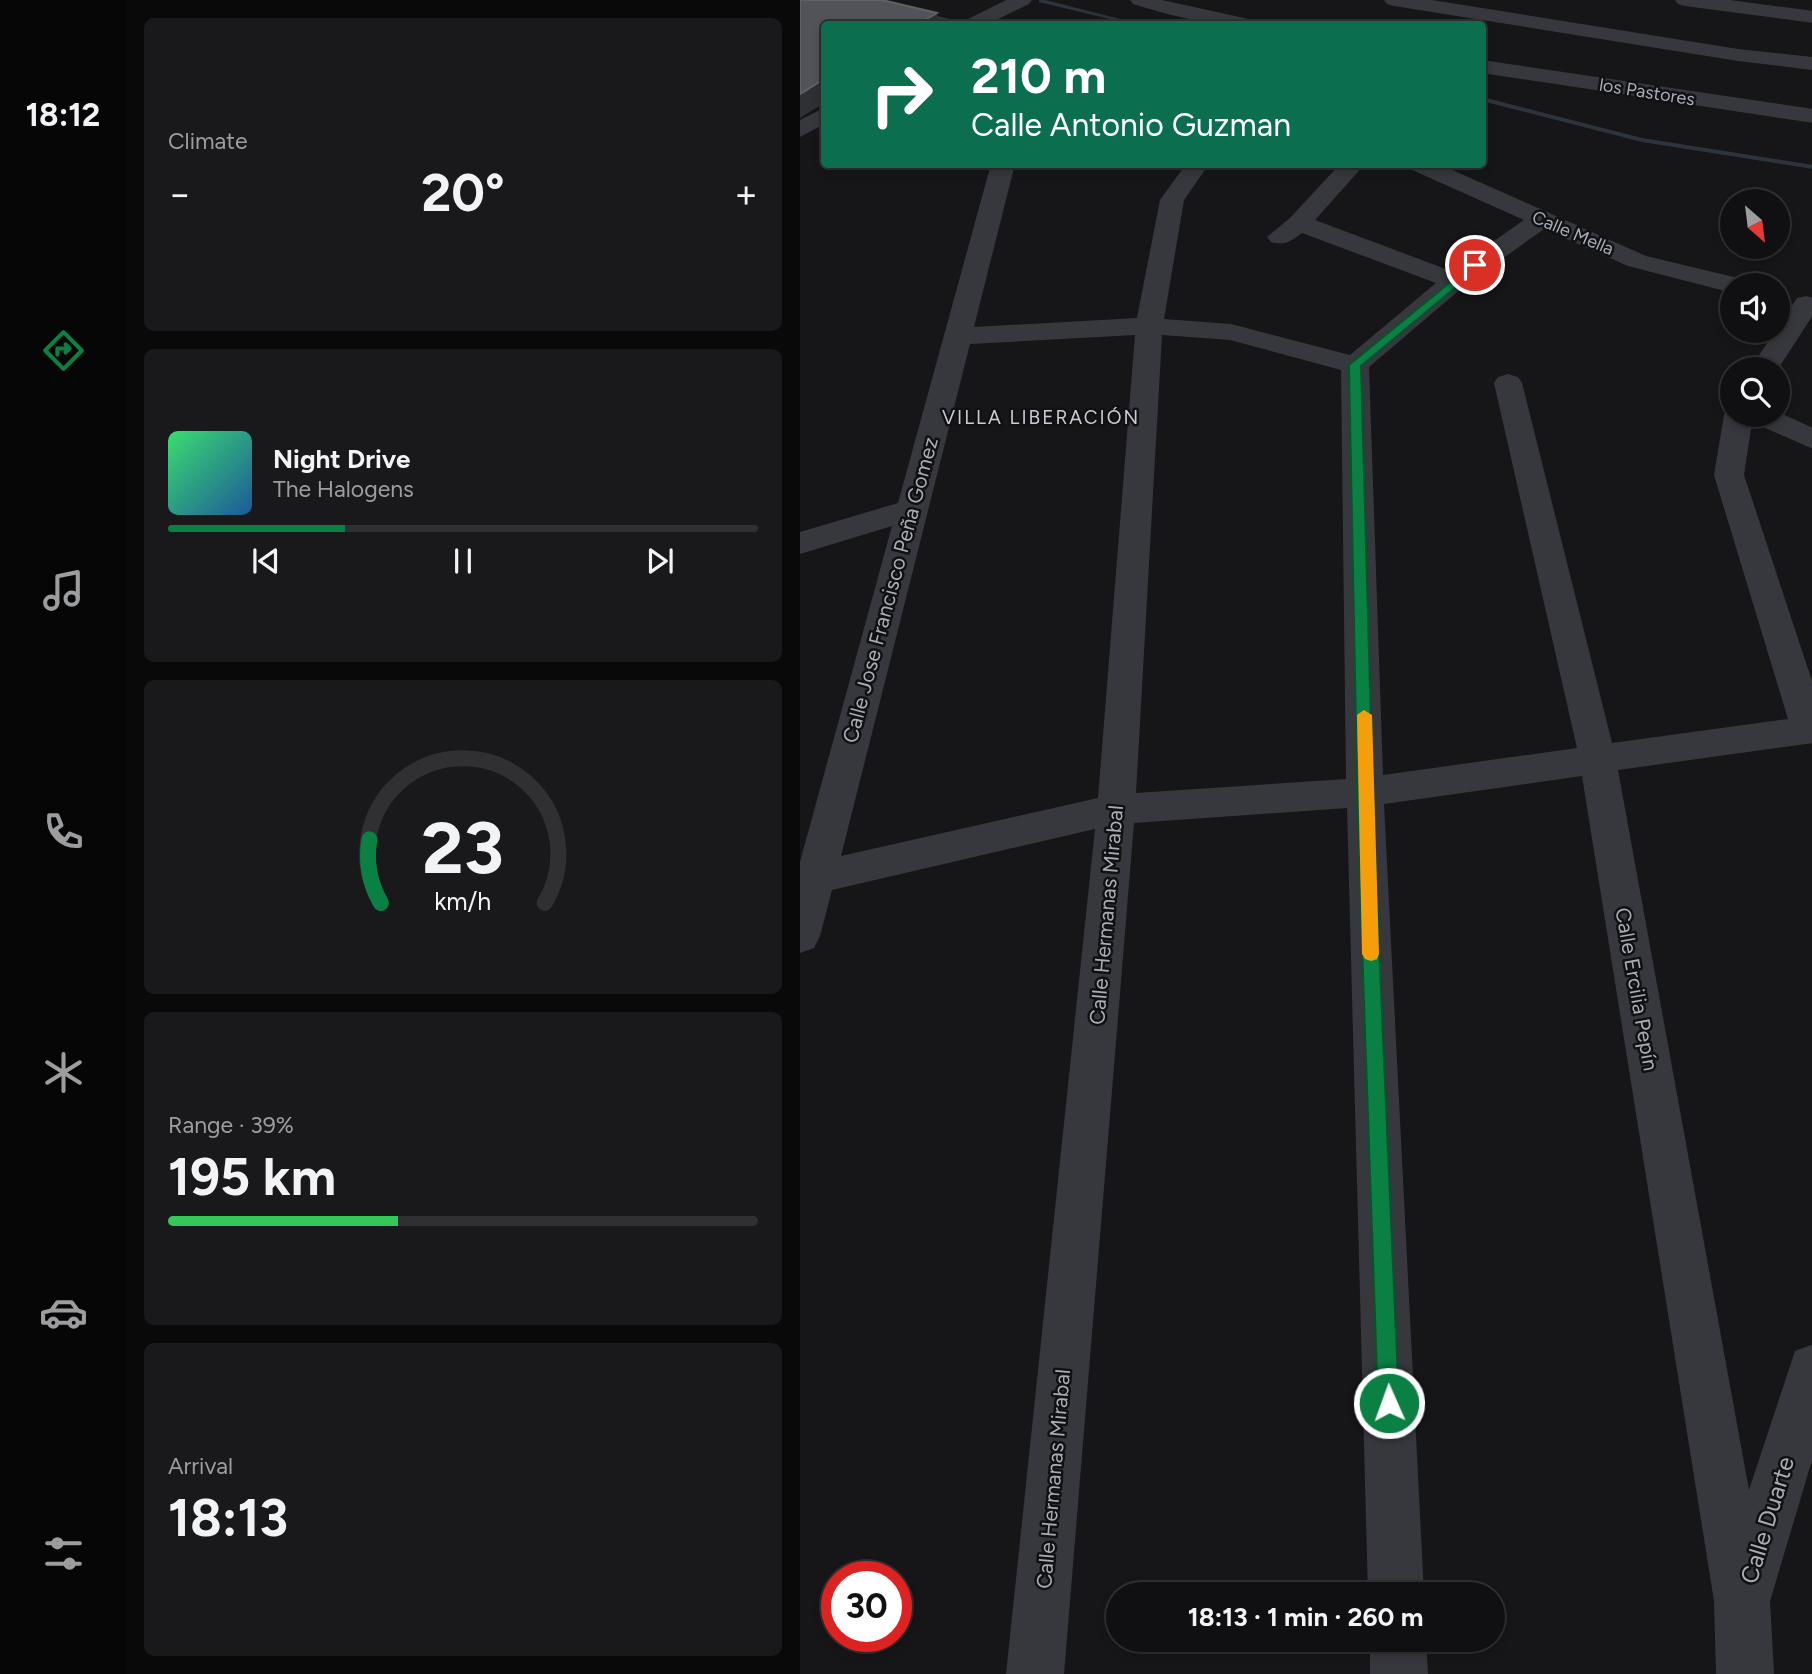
<!DOCTYPE html>
<html lang="en">
<head>
<meta charset="utf-8">
<style>
	:root { --surface:#101012; --page:#19191b; --text:#f1f3f6; --muted:#9c9d9f; --line:#303032; --accent:#0b8043 }
	body { margin:0; font-family:Figtree,sans-serif; background:var(--page); color:var(--text); height:100vh; display:flex; flex-direction:column; font-size:26px; white-space:nowrap }
	* { box-sizing:border-box; margin:0 }
	p { font-size:23px; color:var(--muted) }
	.icon { flex:none; width:38px; height:38px; fill:none; stroke:currentColor; stroke-width:2; stroke-linecap:round; stroke-linejoin:round }
	.map { position:relative; flex:1; overflow:hidden }
	.sheet { display:flex; flex-direction:column; gap:18px; padding:18px; background:#09090a; width:674px }
	.sheet>* { flex:none }
	.banner { position:absolute; left:21px; top:21px; width:665px; height:147px; border-radius:7px; box-shadow:0 4px 10px #0003,0 0 0 2px var(--line); background:#0b6e4f; color:#fff; overflow:hidden }
	.needle { width:46px; rotate:152deg }
	.controls { position:absolute; left:920px; top:189px; display:grid; gap:14px }
	.controls a { display:grid; place-items:center; width:70px; height:70px; border-radius:50%; background:var(--surface); box-shadow:0 4px 10px #0003,0 0 0 2px var(--line); font-size:35px }
	.speed { position:absolute; left:21px; top:1561px; display:flex; gap:14px; font-size:35px; font-weight:700; text-align:center }
	.speed>* { display:grid; place-content:center; width:91px; height:91px; border-radius:50%; background:var(--surface); box-shadow:0 4px 10px #0003,0 0 0 2px var(--line); line-height:1 }
	.speed .limit { border:10px solid #d22; background:#fff; color:#111 }
	.pin { position:absolute; display:grid; place-items:center; width:60px; height:60px; color:#fff; margin:-30px; border:4px solid #fff; border-radius:50%; box-shadow:0 2px 7px #0007 }
	.me { position:absolute; width:77px; margin:-38px; rotate:358deg; stroke-linejoin:round; filter:drop-shadow(0 0 5px #0008) }
	.turn { display:flex; align-items:center; gap:24px; height:147px; padding:0 35px; font-size:32px }
	.turn .icon { width:91px; height:91px; stroke-width:2.5 }
	.turn b { display:block; font-size:49px; line-height:60px }
	.big { font-size:52px; font-weight:700; line-height:1.1 }
	.sheet .widget { flex:1; display:flex; flex-direction:column; justify-content:center; gap:10px; min-width:0; padding:0 24px; border-radius:10px; background:var(--page) }
	.sheet .dial { align-items:center; gap:0 }
	.dial svg { height:182px; overflow:visible; fill:none; stroke:var(--line); stroke-width:7; stroke-linecap:round; text-anchor:middle }
	.dial text { fill:var(--text); stroke:none }
	.song { display:flex; align-items:center; gap:21px }
	.cover { width:84px; height:84px; border-radius:10px; background:linear-gradient(135deg,hsl(140 70% 55%),hsl(210 70% 35%)) }
	.played { height:7px; border-radius:4px; background:linear-gradient(90deg,var(--accent) 30%,var(--line) 30%) }
	.keys { display:flex; justify-content:space-around; direction:ltr }
	.heat { display:flex; justify-content:space-between; align-items:center; font-size:38px; direction:ltr }
	.charge { height:10px; border-radius:5px; background:linear-gradient(90deg,#34c759 39%,var(--line) 0) }
	.trip { position:absolute; left:306px; top:1582px; width:399px; height:70px; border-radius:35px; background:var(--surface); box-shadow:0 4px 10px #0003,0 0 0 2px var(--line); font-weight:700; line-height:70px; text-align:center }
	main { display:flex; flex:1; min-height:0 }
	.tabs { display:flex; flex-direction:column; width:126px; justify-content:space-around; align-items:center; background:#060607; color:var(--muted) }
	.tabs .icon { width:49px; height:49px }
	.tabs .selected { color:var(--accent) }
	.tabs b { font-size:32px; color:var(--text) }
	.map>svg:first-child { display:block }
</style>
</head>
<body>
<main>
<nav class="tabs">
<b>18:12</b>
<svg class="icon selected" aria-label="directions" viewBox="0 0 24 24"><path d="M12 3l9 9-9 9-9-9zM9 14v-3h6M13 9l2 2-2 2"/></svg>
<svg class="icon" aria-label="music" viewBox="0 0 24 24"><path d="M9 18V5l10-2v13"/><circle cx="6" cy="18" r="3"/><circle cx="16" cy="16" r="3"/></svg>
<svg class="icon" aria-label="phone" viewBox="0 0 24 24"><path d="M5 4h4l2 5-3 2q2 4 5 5l2-3 5 2v4C11 20 4 13 5 4z"/></svg>
<svg class="icon" aria-label="climate" viewBox="0 0 24 24"><path d="M12 3v18M4 7l16 10M4 17L20 7"/></svg>
<svg class="icon" aria-label="car" viewBox="0 0 24 24"><path d="M5 17H2v-5l4-1 3-4h7l3 4 3 1v5h-3M9 17h6M6 11h13"/><circle cx="7" cy="17" r="2"/><circle cx="17" cy="17" r="2"/></svg>
<svg class="icon" aria-label="filters" viewBox="0 0 24 24"><path d="M4 7h16M4 17h16"/><circle cx="9" cy="7" r="2"/><circle cx="15" cy="17" r="2"/></svg>
</nav>
<section class="sheet">
<div class="widget"><p>Climate</p>
<div class="heat"><a>−</a><b class="big">20°</b><a>+</a></div>
</div>
<div class="widget">
<div class="song"><i class="cover"></i><div><b>Night Drive</b><p>The Halogens</p></div></div>
<div class="played"></div>
<div class="keys"><svg class="icon" aria-label="previous" viewBox="0 0 24 24"><path d="M18 5L8 12l10 7zM5 5v14"/></svg><svg class="icon" aria-label="pause" viewBox="0 0 24 24"><path d="M8 5v14M16 5v14"/></svg><svg class="icon" aria-label="next" viewBox="0 0 24 24"><path d="M6 5l10 7-10 7zM19 5v14"/></svg></div>
</div>
<div class="widget dial"><svg viewBox="0 0 100 80">
<path d="M14 69A42 42 0 1 1 86 69"/>
<path d="M14 69A42 42 0 0 1 9 41" stroke="#0b8043"/>
<text x="50" y="56" font-size="32" font-weight="700">23</text>
<text x="50" y="72" font-size="11">km/h</text>
</svg></div>
<div class="widget"><p>Range · 39%</p><b class="big">195 km</b><div class="charge"></div></div>
<div class="widget"><p>Arrival</p><b class="big">18:13</b></div>
</section>
<div class="map">
<svg width="1013" height="1674" viewBox="0 0 1013 1674">
	<rect width="100%" height="100%" fill="#161618"/>
	<g fill="none" stroke-linecap="round" stroke-linejoin="round">
		<!-- stream -->
		<g fill="#2c353c" fill-rule="evenodd">
			<polygon points="239,0 245,0 340,24 331,24 239,2"/>
			<polygon points="682,97 842,138 1013,165 1013,169 842,142 682,101"/>
		</g>
		<!-- minor -->
		<g fill="#37383d" fill-rule="evenodd">
			<polygon points="40,0 74,0 153,20 156,24 123,24 43,4"/>
			<polygon points="206,0 232,0 229,4 188,24 163,24 166,20"/>
			<path d="M330,0H362L453,20L456,24C414,28 374,16 333,4Z"/>
			<polygon points="584,0 632,0 938,49 1013,57 1013,70 938,61 594,6 587,4"/>
			<polygon points="875,0 930,0 1013,11 1013,23 885,6 878,4"/>
			<polygon points="682,60 1013,109 1013,123 682,73"/>
			<polygon points="24,108 24,124 0,137 0,120"/>
			<path d="M191,164H215L174,327L337,318L360,200L386,164H409L384,200L364,319L431,324L550,355L636,283L502,233C491,241 485,246 471,242L467,237L490,218L540,164H565L515,220L651,271L724,220L610,169L607,164H639L846,256L942,279L946,285H933V293L828,266L744,229L663,287L569,367L583,775L777,748L694,383L698,377L708,374L718,377L722,383L812,743L988,719L914,475L924,415L929,409L933,408V415H978V412L1013,428V449L952,422L944,475L1013,684V743L818,770L949,1490L995,1351L1013,1344V1457L970,1601L974,1674H916L914,1601L782,776L584,804L624,1594H568L547,808L334,823L264,1674H206L295,829L32,890L20,936L14,948L0,953V862L92,526L0,554V532L98,503ZM335,335L298,798L41,856L170,344ZM362,335L430,340L541,370L546,779L336,793Z"/>
			<polygon points="1006,296 1013,298 1013,315 978,369 950,369 975,331 978,331 978,326 997,298"/>
			<polygon points="570,1640 626,1640 628,1674 570,1674"/>
		</g>
	</g>
	<!-- shaded-wall -->
	<g fill="#2f3033">
		<polygon points="137,13 139,24 118,24"/>
		<polygon points="24,79 24,103 0,118 0,94"/>
	</g>
	<!-- building -->
	<polygon fill="#525359" stroke="#5f6168" stroke-width="2" points="0,0 82,0 137,13 118,24 24,24 24,79 0,94"/>
	<!-- route -->
	<polygon fill="#0b8043" stroke="#07532c" stroke-width="2" points="675,262 681,265 679,268 561,366 574,830 599,1403 596,1411 589,1414 581,1411 578,1403 558,830 549,365"/>
	<!-- slow -->
	<polygon fill="#f59e0b" points="564,710 572,715 579,954 577,959 571,961 565,959 562,954 557,715"/>
	<g text-anchor="middle" dominant-baseline="central" stroke-width="5" stroke-linejoin="round" paint-order="stroke">
		<!-- far-street labels -->
		<g font-size="18" fill="#a8adb8" stroke="#111113">
			<text transform="translate(847 92) rotate(9)">los Pastores</text>
			<text transform="translate(773 233) rotate(23)">Calle Mella</text>
		</g>
		<!-- far-neighbourhood labels -->
		<g font-size="19" letter-spacing="2" fill="#c9ccd4" stroke="#111113">
			<text x="241" y="417">VILLA LIBERACIÓN</text>
		</g>
		<!-- street labels -->
		<g font-size="21" fill="#a8adb8" stroke="#111113">
			<text transform="translate(90 590) rotate(-75)">Calle Jose Francisco Peña Gomez</text>
			<text transform="translate(306 915) rotate(-85)">Calle Hermanas Mirabal</text>
			<text transform="translate(837 989) rotate(80)">Calle Ercilia Pepín</text>
			<text transform="translate(253 1479) rotate(-85)">Calle Hermanas Mirabal</text>
		</g>
		<!-- near-street labels -->
		<g font-size="24" fill="#a8adb8" stroke="#111113">
			<text transform="translate(967 1520) rotate(-73)">Calle Duarte</text>
		</g>
	</g>
</svg>
<div class="controls">
<a><svg class="needle" viewBox="-14 -14 28 28"><path d="M0-13l5 13h-10z" fill="#e53935"/><path d="M0 13l5-13h-10z" fill="#9c9d9f"/></svg></a>
<a><svg class="icon" aria-label="sound" viewBox="0 0 24 24"><path d="M4 9h4l5-4v14l-5-4H4zM17 9q2 3 0 6"/></svg></a>
<a><svg class="icon" aria-label="search" viewBox="0 0 24 24"><circle cx="10" cy="10" r="6"/><path d="M15 15l6 6"/></svg></a>
</div>
<div class="speed"><div class="limit">30</div></div>
<div class="pin" style="left:675px;top:265px;background:#d93025"><svg class="icon" aria-label="arrive" viewBox="0 0 24 24"><path d="M6 21V4h12l-3 4 3 4H6"/></svg></div>
<svg class="me" style="left:589px;top:1403px" viewBox="-20 -20 40 40"><circle r="17" fill="#0b8043" stroke="#fff" stroke-width="3"/><path d="M0-11L8 9 0 5-8 9z" fill="#fff"/></svg>
<div class="trip">18:13 · 1 min · 260 m</div>
<div class="banner">
<div class="turn"><svg class="icon" aria-label="right" viewBox="0 0 24 24"><path d="M7 20v-9h11M14 6l5 5-5 5"/></svg><div><b>210 m</b>Calle Antonio Guzman</div></div>
</div>
</div>
</main>
</body>
</html>
